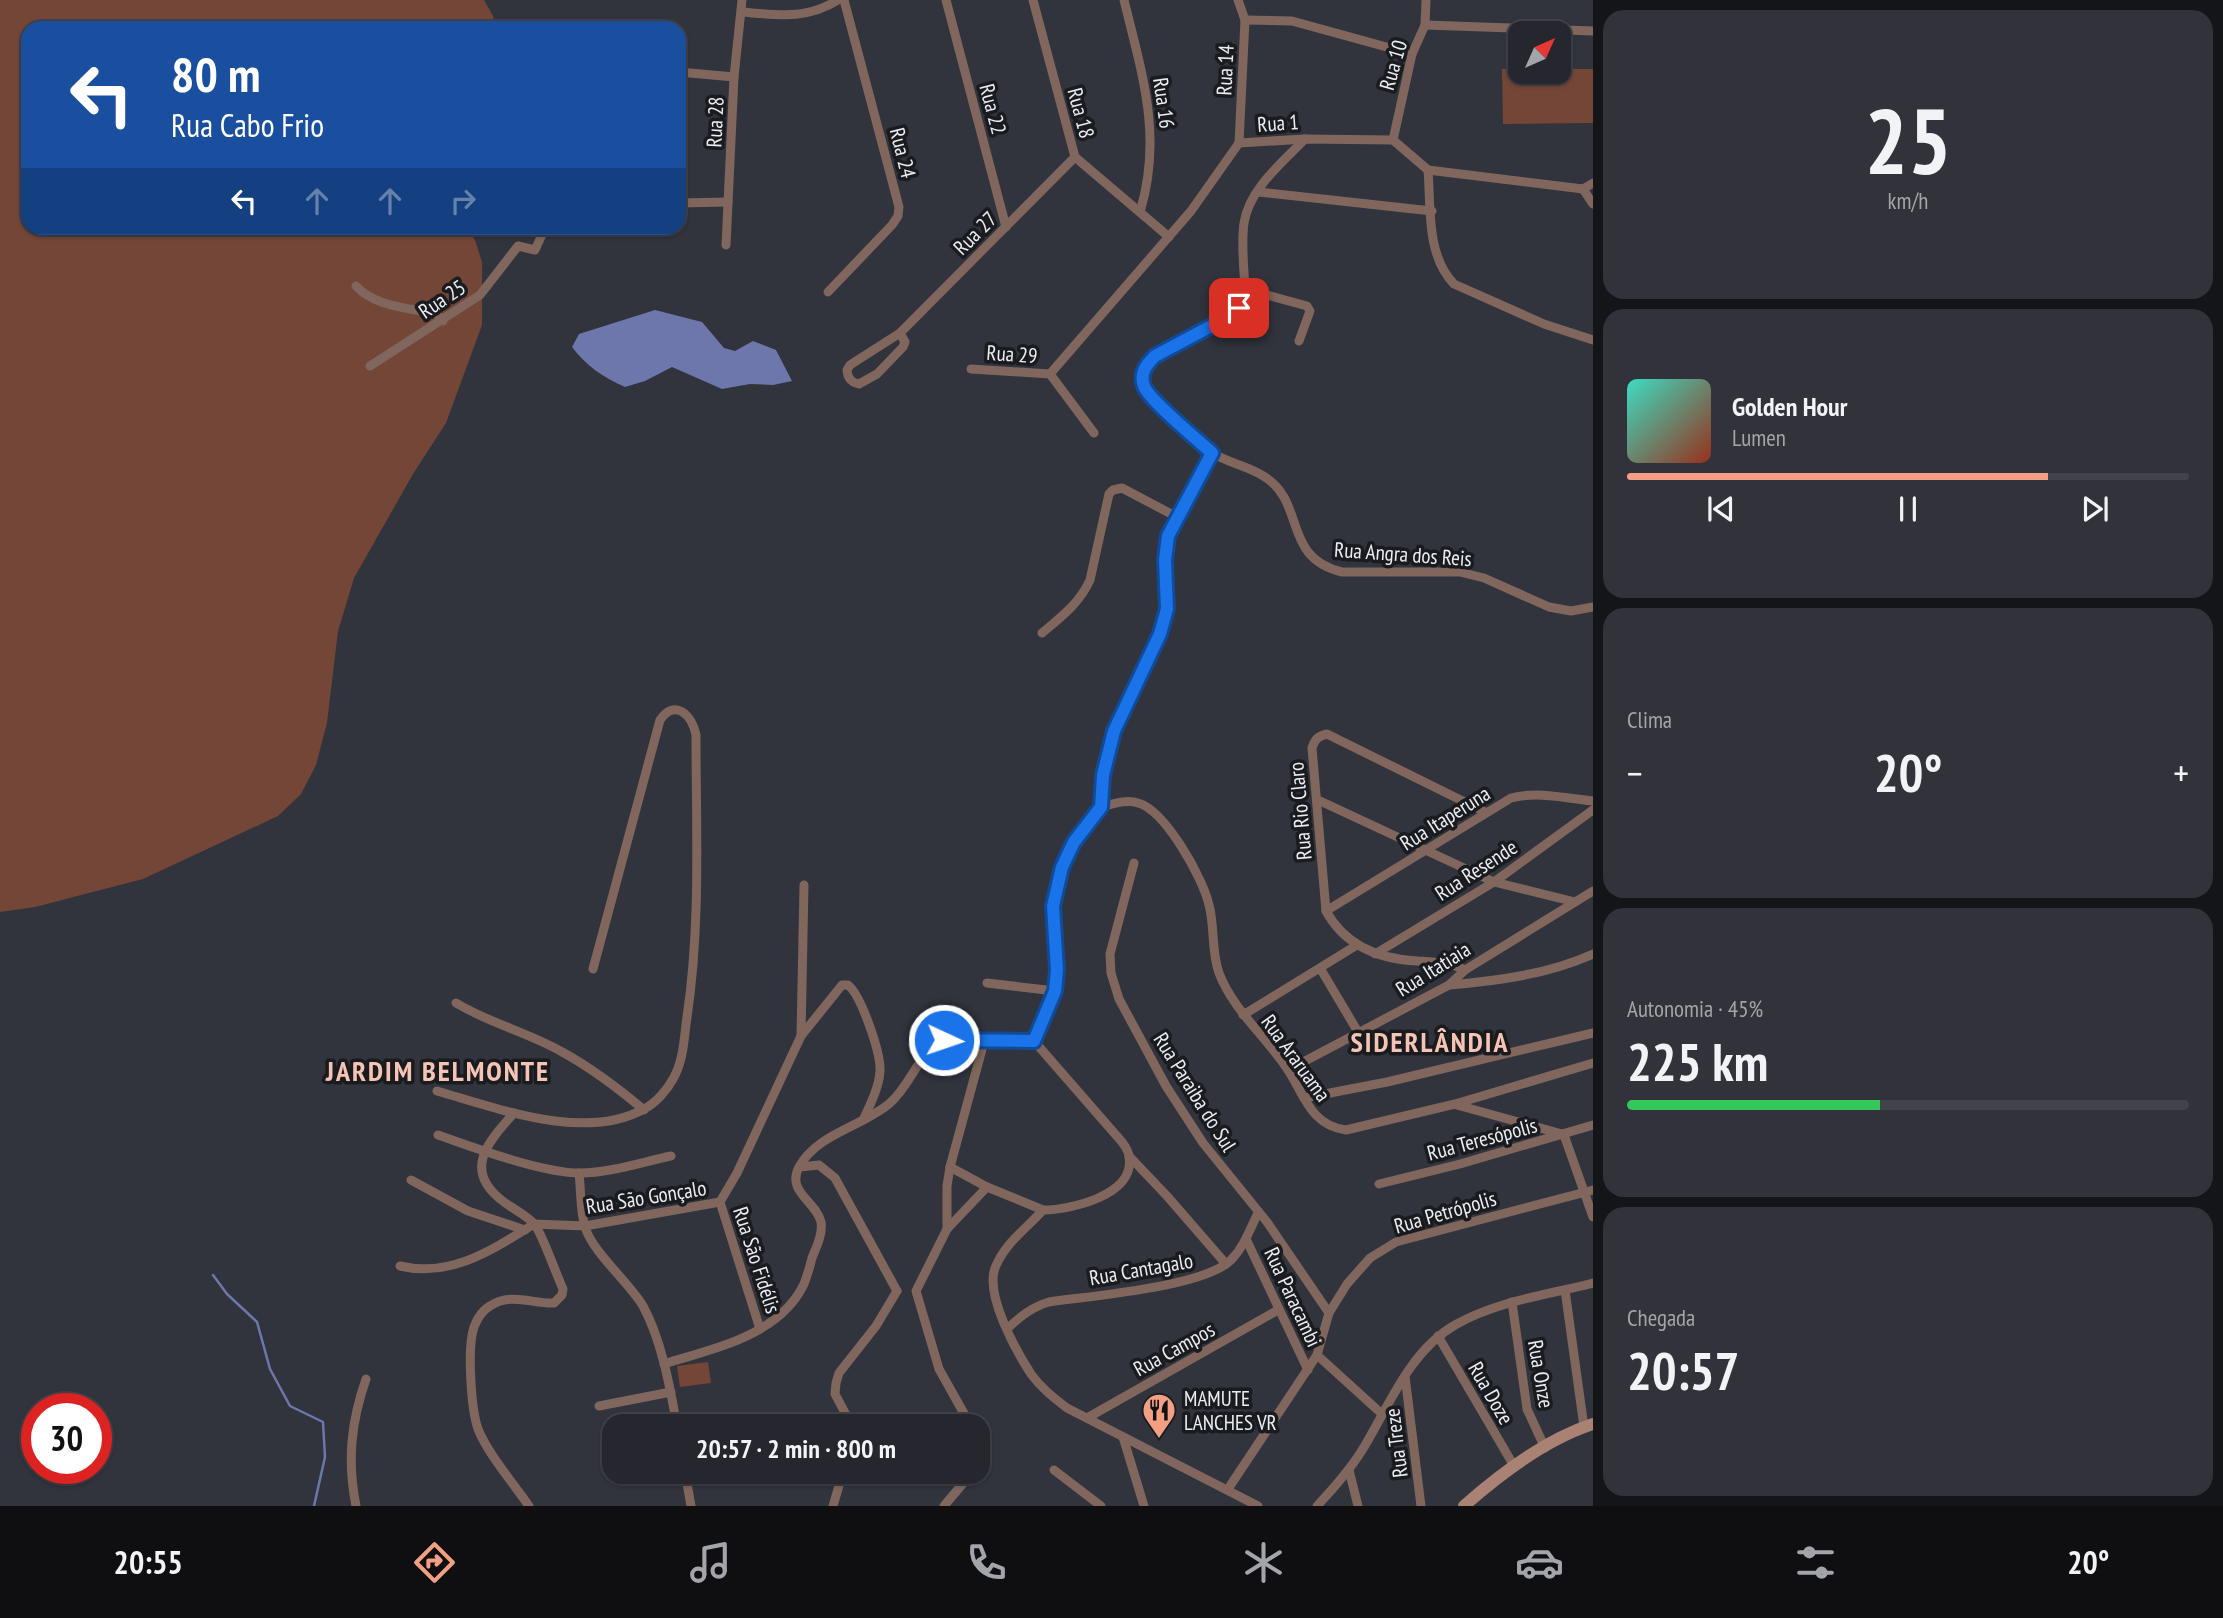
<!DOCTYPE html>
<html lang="pt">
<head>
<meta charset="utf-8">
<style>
	:root { --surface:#25262e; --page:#31323a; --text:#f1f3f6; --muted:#a3a5aa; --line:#42434a; --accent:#f39f84 }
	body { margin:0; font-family:"PT Sans Narrow",sans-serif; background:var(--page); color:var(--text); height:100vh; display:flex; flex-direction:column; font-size:26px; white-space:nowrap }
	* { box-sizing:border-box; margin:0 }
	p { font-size:23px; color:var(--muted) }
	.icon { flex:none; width:38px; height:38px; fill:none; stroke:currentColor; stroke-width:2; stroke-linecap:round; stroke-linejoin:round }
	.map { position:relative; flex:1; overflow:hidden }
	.details { display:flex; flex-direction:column; gap:10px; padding:10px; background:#141519; width:630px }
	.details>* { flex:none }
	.guide { position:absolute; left:21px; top:21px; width:665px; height:214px; border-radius:21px; box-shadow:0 2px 5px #0004,0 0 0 2px var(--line); background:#1a4fa0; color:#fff; overflow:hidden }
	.needle { width:46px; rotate:45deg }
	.controls { position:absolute; left:1508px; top:21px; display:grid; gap:14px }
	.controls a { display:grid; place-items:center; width:63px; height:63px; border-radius:14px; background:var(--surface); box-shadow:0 2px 5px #0004,0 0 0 2px var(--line); font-size:35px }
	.speed { position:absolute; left:21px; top:1393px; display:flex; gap:14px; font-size:35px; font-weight:700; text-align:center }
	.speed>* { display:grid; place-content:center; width:91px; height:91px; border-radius:50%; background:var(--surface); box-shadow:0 2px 5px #0004,0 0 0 2px var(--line); line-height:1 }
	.speed .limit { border:10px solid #d22; background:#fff; color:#111 }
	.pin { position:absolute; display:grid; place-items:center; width:60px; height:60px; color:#fff; margin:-30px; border-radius:14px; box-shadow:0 4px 10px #0006 }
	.me { position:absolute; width:77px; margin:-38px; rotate:93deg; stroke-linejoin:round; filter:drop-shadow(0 0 5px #0008) }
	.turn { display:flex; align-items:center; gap:24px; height:147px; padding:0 35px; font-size:32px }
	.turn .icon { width:91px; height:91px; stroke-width:2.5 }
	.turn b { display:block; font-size:49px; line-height:60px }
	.lanes { display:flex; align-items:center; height:66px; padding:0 35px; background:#0003; justify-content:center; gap:35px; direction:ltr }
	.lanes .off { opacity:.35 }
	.big { font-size:52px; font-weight:700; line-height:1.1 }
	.details .tile { flex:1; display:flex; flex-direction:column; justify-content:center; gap:10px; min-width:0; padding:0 24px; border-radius:21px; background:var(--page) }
	.details .dial { align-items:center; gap:0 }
	.dial b { font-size:91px; line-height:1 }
	.song { display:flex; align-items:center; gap:21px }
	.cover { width:84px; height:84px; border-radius:10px; background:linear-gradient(135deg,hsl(170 70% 55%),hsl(10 70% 35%)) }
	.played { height:7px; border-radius:4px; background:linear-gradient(90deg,var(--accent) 75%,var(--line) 75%) }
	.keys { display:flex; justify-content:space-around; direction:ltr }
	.heat { display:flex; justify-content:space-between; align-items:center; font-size:38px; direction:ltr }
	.charge { height:10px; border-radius:5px; background:linear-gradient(90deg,#34c759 45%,var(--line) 0) }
	.trip { position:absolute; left:602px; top:1414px; width:388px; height:70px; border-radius:21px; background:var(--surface); box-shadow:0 2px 5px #0004,0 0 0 2px var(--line); font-weight:700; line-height:70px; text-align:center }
	.menu { display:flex; height:112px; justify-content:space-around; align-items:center; background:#0f0f12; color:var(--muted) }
	.menu .icon { width:49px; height:49px }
	.menu .on { color:var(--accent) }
	.menu b { font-size:32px; color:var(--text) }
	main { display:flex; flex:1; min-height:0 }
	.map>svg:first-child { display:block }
</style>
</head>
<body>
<main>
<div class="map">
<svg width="1593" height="1506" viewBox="0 0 1593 1506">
	<rect width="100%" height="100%" fill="#31333d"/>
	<!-- green -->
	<g fill="#744637">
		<polygon points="0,0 484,0 493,16 496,28 28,28 28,228 466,228 475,240 482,262 482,325 446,423 413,474 354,578 338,631 327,723 316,765 301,794 278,816 143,879 35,907 0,912"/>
		<polygon points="1502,69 1521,69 1521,72 1559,72 1559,69 1593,69 1593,123 1503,124"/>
		<polygon points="708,1362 711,1383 680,1387 677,1366"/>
	</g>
	<!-- water -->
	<path fill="#6d77ab" d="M655,310L702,322L724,348L735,351L753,341L776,350L792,381L773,385L750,384L722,389L672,367L645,381L625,387C603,377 586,366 572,347L579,334Z"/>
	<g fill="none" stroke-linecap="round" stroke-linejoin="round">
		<!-- stream -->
		<polyline stroke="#6d77ab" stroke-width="2.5" points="213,1275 227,1294 257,1322 270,1369 290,1406 323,1422 325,1457 314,1506"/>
		<!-- minor -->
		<g stroke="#80665d" stroke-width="9">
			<polyline points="946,0 1006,227"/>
			<polyline points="1033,0 1075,157 1169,237"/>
			<path d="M1124,0C1142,74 1163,136 1140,212"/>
			<polyline points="1238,0 1245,20 1239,143"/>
			<path d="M742,12C778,15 806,20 838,0"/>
			<polyline points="1245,20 1292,21 1412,54"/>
			<polyline points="1425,25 1593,31"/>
			<polyline points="679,72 734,77"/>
			<path d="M1305,139C1283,162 1249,189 1244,223C1241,244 1244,268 1245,289C1244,302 1240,308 1230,316L1155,356C1147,364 1140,372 1143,384C1146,395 1199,444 1211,452C1227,463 1249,466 1265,477C1306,503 1282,558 1342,572H1460L1484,578L1549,607L1571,611L1593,607"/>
			<polyline points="1393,140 1412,54 1425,25 1426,0"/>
			<path d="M1428,170C1431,208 1426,255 1454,284L1544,324L1593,340"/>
			<polyline points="1583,189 1593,204"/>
			<polyline points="1258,192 1432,211"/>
			<polyline points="679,203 728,202"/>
			<polyline points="726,245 734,77 742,0"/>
			<path d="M356,286C375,307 410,308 437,314L443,321"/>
			<polyline points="1245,289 1307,306 1310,311 1299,341"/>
			<polyline points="828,292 892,225 898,216 899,207 844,0"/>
			<path d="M900,333L905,342L903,347L877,374L859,384C851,382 848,379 847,370L850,365L900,333L1075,157"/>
			<polyline points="370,366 480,295 518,246 535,250 545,228"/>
			<polyline points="971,369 1050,374"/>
			<polyline points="1050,374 1191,211 1239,143 1305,139 1393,140 1428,170 1583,189 1593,183"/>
			<polyline points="1050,374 1094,433"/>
			<path d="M1042,633C1061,617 1079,604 1090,580L1109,494L1113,490L1122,488L1177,517"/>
			<polyline points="1318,800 1494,882 1575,902"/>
			<path d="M1101,807C1113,804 1126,799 1138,803C1165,810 1203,878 1209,905C1215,927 1211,951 1219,973C1234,1012 1268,1038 1290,1073C1305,1098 1313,1126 1346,1130L1455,1104L1593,1063"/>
			<polyline points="1134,863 1110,954 1111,973 1119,999 1166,1086 1203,1143 1267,1222 1329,1313"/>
			<path d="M1326,911L1511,798C1537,791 1566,798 1593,801"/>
			<polyline points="1375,954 1494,882 1593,810"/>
			<polyline points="1320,968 1358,1032"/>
			<path d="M1465,970C1450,962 1434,962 1417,961C1379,959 1345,946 1326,911L1312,748C1315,739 1318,736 1327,734L1485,812"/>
			<polyline points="987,983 1055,991"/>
			<path d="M1449,985C1497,981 1549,974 1593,954"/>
			<path d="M456,1003C491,1024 530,1033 564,1053C593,1069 619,1089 644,1110"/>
			<polyline points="1243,1015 1357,945"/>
			<polyline points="801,1036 804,885"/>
			<polyline points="1034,1041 1055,991 1057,970 1053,906 1062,867 1074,842 1101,807 1103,775 1114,731 1160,634 1167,609 1165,560 1168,536 1212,453"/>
			<polyline points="1288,1070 1449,985 1465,970 1593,891"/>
			<path d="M437,1091C497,1108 585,1142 644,1109C656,1103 667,1090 673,1079C684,1060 684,1037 687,1017C701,923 696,829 696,735C692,715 675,698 660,720L593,969"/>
			<polyline points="1304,1098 1387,1082 1593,1033"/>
			<polyline points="1457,1105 1562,1134"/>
			<path d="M514,1113C487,1143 462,1171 504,1202C513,1209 528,1216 535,1225C543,1236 556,1274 563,1289L562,1295L554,1303C532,1304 511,1292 490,1306C483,1310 477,1319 474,1327C467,1347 471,1409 478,1429C488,1454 513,1483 529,1506"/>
			<path d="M438,1135C476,1148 541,1173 580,1173C610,1173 642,1162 671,1156"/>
			<polyline points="1564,1135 1593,1217"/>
			<polyline points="1129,1156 1167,1196 1226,1264"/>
			<polyline points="800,1167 819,1165 835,1178 897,1291"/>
			<polyline points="950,1167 987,1187 1043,1210"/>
			<path d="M579,1173C581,1190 580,1211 585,1227C593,1253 628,1281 643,1306C662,1341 670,1388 677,1426"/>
			<polyline points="411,1180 468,1211 525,1230"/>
			<polyline points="1379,1184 1460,1164 1593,1125"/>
			<path d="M720,1202L737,1173L801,1036L842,985H848C861,995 881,1053 880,1071C879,1087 871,1103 864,1118"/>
			<polyline points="720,1202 760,1329"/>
			<polyline points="534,1224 585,1226 720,1202"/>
			<polyline points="947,1229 947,1186 950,1167 984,1042"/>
			<polyline points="1246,1239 1308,1370"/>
			<path d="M400,1266C451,1278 492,1250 534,1224"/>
			<polyline points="1565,1290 1584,1427"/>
			<polyline points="1512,1302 1527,1409 1545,1448"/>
			<path d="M1008,1328C1021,1316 1032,1307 1049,1302C1090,1296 1204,1287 1231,1260C1244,1247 1250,1229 1258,1213"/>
			<polyline points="1438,1336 1514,1466"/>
			<polyline points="1317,1355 1382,1414"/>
			<path d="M664,1364C714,1348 779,1336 804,1284C807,1276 810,1266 812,1258C816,1248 823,1234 821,1222C816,1201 786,1192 799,1167C818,1133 862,1127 890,1103C912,1084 920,1049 944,1040L1034,1041L1122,1142C1125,1146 1129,1152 1129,1157C1136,1195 1070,1210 1043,1210C1026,1229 1004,1244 995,1268C985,1295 1016,1351 1031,1374C1041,1388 1054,1398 1067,1408L1258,1506"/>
			<polyline points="1405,1376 1421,1506"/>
			<polyline points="599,1406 671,1392"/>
			<polyline points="1087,1418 1278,1310"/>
			<polyline points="852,1426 835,1394 836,1383 839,1373 876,1326 897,1291"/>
			<polyline points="971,1426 939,1369 916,1291 947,1229 987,1187"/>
			<polyline points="1123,1437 1144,1506"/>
			<polyline points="1054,1470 1101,1506"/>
			<polyline points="1349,1470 1358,1506"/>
			<polyline points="685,1472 691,1506"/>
			<polyline points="1228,1489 1317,1355 1329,1313 1347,1284 1370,1258 1396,1242 1593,1190"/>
			<path d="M356,1506C347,1461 351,1422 366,1379"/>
			<polyline points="833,1506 843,1472"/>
			<polyline points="944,1506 965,1481 969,1472"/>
			<path d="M1317,1506C1333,1489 1348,1472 1361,1452C1388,1409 1408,1352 1455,1325C1497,1301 1547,1295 1593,1283"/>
		</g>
		<!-- secondary -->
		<path stroke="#aa8274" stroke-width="12" d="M1464,1506C1500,1474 1547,1439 1593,1424"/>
	</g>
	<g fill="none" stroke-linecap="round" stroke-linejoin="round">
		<defs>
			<path id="route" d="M944,1040L1034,1041L1055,991L1057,970L1053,906L1062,867L1074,842L1101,807L1103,775L1114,731L1160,634L1167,609L1165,560L1168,536L1212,453C1199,441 1148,399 1144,386C1139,373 1147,364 1155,356L1230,316L1239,308"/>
		</defs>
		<!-- route casing -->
		<use href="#route" stroke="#114b97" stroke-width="18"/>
		<!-- route -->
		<use href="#route" stroke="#1a73e8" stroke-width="12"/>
	</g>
	<!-- icons -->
	<defs>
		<symbol id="restaurant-pin" viewBox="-11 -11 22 30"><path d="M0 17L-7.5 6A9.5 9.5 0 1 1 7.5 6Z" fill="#f39f84" stroke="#1a1b1f"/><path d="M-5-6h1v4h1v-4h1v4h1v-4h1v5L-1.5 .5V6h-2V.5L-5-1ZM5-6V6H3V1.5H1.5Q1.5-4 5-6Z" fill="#111"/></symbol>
	</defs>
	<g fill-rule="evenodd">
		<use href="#restaurant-pin" x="1140" y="1391" width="38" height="52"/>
	</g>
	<g text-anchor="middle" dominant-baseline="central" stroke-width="7" stroke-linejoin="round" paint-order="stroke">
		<!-- street labels -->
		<g font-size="21" fill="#ecedf4" stroke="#1a1b1f">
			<text transform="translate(1393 65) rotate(-74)">Rua 10</text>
			<text transform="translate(1225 70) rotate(-87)">Rua 14</text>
			<text transform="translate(1164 103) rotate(82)">Rua 16</text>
			<text transform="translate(993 109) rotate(75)">Rua 22</text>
			<text transform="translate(1081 113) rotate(75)">Rua 18</text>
			<text transform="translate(715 122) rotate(-87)">Rua 28</text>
			<text transform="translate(1278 123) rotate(-4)">Rua 1</text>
			<text transform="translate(903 153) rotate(76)">Rua 24</text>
			<text transform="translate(975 233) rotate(-45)">Rua 27</text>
			<text transform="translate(442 299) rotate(-34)">Rua 25</text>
			<text transform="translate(1012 354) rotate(4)">Rua 29</text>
			<text transform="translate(1403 554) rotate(4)">Rua Angra dos Reis</text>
			<text transform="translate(1300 811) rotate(-95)">Rua Rio Claro</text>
			<text transform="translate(1445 818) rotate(-32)">Rua Itaperuna</text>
			<text transform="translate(1476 870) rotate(-33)">Rua Resende</text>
			<text transform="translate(1433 969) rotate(-32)">Rua Itatiaia</text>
			<text transform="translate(1296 1058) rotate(54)">Rua Araruama</text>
			<text transform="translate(1195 1092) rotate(58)">Rua Paraiba do Sul</text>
			<text transform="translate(1482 1139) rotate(-15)">Rua Teresópolis</text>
			<text transform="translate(646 1197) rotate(-9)">Rua São Gonçalo</text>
			<text transform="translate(1445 1212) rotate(-16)">Rua Petrópolis</text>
			<text transform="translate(757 1260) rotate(72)">Rua São Fidélis</text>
			<text transform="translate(1141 1269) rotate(-10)">Rua Cantagalo</text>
			<text transform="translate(1293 1297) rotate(65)">Rua Paracambi</text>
			<text transform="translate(1174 1349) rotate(-29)">Rua Campos</text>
			<text transform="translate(1541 1374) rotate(80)">Rua Onze</text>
			<text transform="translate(1491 1393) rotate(60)">Rua Doze</text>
			<text transform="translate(1396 1443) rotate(-97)">Rua Treze</text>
		</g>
		<!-- poi labels -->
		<g font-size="21" fill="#ecedf4" stroke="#1a1b1f" text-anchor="start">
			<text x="1184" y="1398">MAMUTE<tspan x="1184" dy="24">LANCHES VR</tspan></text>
		</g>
		<!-- district labels -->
		<g font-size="28" font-weight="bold" letter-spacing="2" fill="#f5c4b4" stroke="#1a1b1f">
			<text x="1430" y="1041">SIDERLÂNDIA</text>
			<text x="438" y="1070">JARDIM BELMONTE</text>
		</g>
	</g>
</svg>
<div class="controls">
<a><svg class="needle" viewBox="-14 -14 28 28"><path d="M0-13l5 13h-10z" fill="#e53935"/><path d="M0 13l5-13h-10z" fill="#a3a5aa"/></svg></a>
</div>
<div class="speed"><div class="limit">30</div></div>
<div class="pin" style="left:1239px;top:308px;background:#d93025"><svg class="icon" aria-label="arrive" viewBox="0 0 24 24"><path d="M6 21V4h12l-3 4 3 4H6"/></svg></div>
<svg class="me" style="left:944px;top:1040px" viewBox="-20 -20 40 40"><circle r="17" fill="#1a73e8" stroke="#fff" stroke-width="3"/><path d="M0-11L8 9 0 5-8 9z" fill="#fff"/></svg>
<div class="trip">20:57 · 2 min · 800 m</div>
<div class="guide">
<div class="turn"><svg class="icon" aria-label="left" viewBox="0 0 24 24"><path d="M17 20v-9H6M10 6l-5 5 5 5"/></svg><div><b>80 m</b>Rua Cabo Frio</div></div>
<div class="lanes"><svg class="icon" aria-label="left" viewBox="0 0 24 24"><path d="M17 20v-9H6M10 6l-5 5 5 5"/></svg><svg class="icon off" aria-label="ahead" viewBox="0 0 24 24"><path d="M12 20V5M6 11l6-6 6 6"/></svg><svg class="icon off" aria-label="ahead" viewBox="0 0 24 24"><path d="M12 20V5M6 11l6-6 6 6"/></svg><svg class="icon off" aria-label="right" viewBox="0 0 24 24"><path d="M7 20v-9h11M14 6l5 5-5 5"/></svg></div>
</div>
</div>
<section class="details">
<div class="tile dial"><b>25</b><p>km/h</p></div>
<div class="tile">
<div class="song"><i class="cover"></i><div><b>Golden Hour</b><p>Lumen</p></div></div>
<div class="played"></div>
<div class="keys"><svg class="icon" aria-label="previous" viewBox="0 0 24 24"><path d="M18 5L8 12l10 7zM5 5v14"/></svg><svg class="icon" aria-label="pause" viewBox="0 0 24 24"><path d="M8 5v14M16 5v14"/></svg><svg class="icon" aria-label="next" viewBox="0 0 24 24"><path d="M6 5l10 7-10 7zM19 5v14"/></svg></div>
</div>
<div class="tile"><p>Clima</p>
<div class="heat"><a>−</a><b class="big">20°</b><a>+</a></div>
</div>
<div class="tile"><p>Autonomia · 45%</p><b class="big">225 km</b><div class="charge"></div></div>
<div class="tile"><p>Chegada</p><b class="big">20:57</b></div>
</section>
</main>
<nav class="menu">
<b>20:55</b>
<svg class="icon on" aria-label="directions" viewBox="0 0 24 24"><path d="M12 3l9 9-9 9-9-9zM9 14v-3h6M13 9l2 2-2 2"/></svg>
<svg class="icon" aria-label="music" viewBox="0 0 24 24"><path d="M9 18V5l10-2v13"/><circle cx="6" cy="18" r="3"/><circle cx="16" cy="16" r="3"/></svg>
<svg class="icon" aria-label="phone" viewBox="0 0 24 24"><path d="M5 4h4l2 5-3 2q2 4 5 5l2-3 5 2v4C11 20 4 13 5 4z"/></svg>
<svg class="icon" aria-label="climate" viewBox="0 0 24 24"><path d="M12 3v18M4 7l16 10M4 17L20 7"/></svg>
<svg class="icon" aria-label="car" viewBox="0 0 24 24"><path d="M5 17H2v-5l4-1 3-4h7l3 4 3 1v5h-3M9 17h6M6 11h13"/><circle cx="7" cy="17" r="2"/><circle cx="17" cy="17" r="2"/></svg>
<svg class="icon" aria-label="filters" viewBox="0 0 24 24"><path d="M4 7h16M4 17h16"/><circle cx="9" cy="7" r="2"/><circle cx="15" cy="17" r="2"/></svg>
<b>20°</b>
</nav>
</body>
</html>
